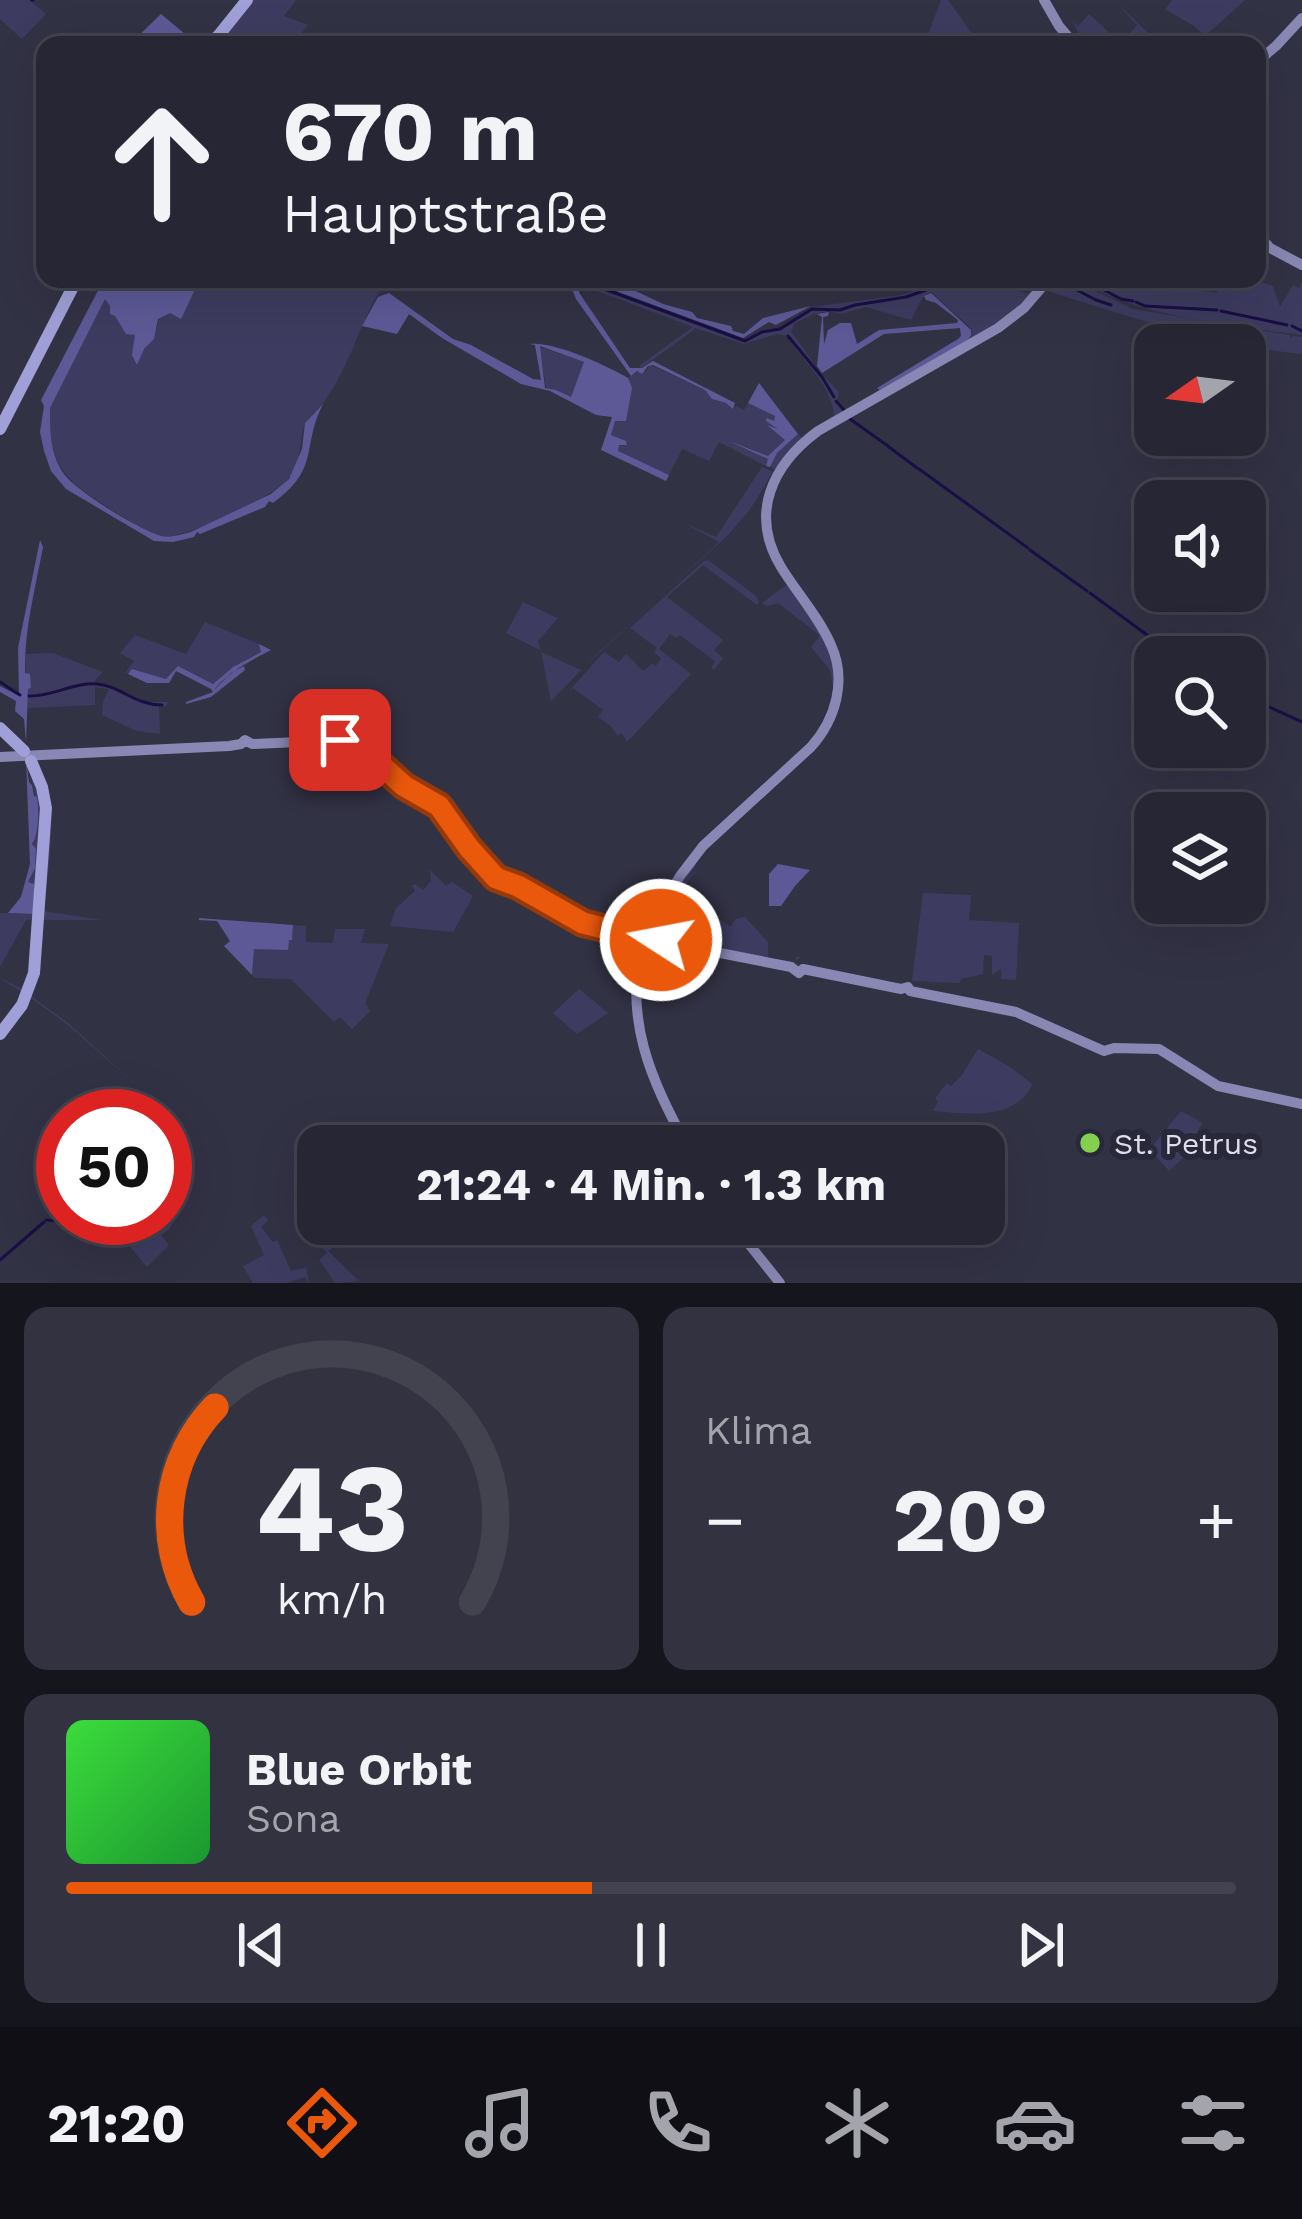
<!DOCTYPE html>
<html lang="de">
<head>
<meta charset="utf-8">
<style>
	:root { --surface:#262634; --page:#323240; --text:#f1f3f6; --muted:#a4a5ac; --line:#42434f; --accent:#ea580c }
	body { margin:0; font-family:"Work Sans",sans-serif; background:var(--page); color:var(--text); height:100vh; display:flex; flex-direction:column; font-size:45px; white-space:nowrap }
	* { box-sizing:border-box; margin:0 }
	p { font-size:39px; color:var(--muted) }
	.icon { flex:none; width:66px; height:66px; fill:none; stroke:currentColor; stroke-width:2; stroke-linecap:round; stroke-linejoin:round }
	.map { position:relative; height:1283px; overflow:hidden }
	.sheet { display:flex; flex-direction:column; gap:24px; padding:24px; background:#15151d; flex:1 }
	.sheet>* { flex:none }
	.top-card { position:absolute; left:36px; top:36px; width:1230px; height:252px; border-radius:24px; box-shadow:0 12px 48px #0002,0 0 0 3px var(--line); background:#262634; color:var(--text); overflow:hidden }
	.needle { width:78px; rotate:256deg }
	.controls { position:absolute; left:1134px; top:324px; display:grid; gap:24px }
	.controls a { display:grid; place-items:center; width:132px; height:132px; border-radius:24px; background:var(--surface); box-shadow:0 12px 48px #0002,0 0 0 3px var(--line); font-size:60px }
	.speed { position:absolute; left:36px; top:1089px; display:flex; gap:24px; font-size:60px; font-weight:700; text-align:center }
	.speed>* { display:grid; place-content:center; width:156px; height:156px; border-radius:50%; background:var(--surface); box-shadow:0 12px 48px #0002,0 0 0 3px var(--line); line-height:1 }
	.speed .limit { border:18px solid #d22; background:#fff; color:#111 }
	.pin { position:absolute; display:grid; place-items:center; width:102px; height:102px; color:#fff; margin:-51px; border-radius:24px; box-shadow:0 6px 18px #0006 }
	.me { position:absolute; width:132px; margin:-66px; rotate:281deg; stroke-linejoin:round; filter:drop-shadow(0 0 9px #0008) }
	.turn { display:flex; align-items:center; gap:42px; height:252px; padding:0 48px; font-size:54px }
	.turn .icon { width:156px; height:156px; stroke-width:2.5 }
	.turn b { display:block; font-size:84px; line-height:102px }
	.big { font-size:90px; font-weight:700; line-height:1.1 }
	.sheet .tile { flex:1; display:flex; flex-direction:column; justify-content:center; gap:18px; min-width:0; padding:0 42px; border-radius:24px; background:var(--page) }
	.sheet .dial { align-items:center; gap:0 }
	.dial svg { height:312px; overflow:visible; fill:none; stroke:var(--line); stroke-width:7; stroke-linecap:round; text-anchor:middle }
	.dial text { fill:var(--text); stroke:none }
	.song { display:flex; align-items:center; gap:36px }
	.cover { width:144px; height:144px; border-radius:18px; background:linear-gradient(135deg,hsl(120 70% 55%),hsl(130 70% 35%)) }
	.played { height:12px; border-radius:6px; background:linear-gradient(90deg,var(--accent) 45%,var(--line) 45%) }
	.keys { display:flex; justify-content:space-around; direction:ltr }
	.heat { display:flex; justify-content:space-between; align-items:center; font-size:66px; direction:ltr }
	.sheet .tiles { flex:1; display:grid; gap:24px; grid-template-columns:1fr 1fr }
	.tile:last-child { grid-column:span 2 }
	.trip { position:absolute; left:297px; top:1125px; width:708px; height:120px; border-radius:24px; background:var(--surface); box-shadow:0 12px 48px #0002,0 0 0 3px var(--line); font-weight:700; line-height:120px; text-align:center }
	.menu { display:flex; height:192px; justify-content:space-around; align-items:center; background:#0f0f15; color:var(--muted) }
	.menu .icon { width:84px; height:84px }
	.menu .current { color:var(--accent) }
	.menu b { font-size:54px; color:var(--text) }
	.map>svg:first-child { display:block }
</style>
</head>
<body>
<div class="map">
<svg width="1302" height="1283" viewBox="0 0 1302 1283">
	<rect width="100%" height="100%" fill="#323245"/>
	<!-- green -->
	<g fill="#3d3c60">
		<polygon points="0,0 29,0 46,14 22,39 0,19"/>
		<polygon points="251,0 296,0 284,16 308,25 297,39 308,45 214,45"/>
		<polygon points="941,0 948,0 980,45 924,45"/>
		<path d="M1114,0L1149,34C1125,50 1110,47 1082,39L1071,19L1078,26L1089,14L1121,43L1137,25Z"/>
		<polygon points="1172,0 1245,0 1205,36 1194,26 1165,9"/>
		<path d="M1257,270L1260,271L1258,281L1273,286L1280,307L1293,285L1299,288L1302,282V335C1227,325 1143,318 1075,279H1139V282L1217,293L1216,283H1225L1226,279H1257Z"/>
		<path d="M200,279H387C361,317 351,365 324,402C320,408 310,415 306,422C299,434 303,458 292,474C278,496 186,541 161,536C145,532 127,519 112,510C65,480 49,468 50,408L105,298L126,334L136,335L144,349L154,339L159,318L191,296Z"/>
		<path d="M591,279H596V286L744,340L762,331L779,329L812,307L902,295L952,279L988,283L1027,293L1038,288L1036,285L1046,279C1027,303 1006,320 980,337L977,335L949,352L971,335L972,329L931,292L923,297L911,320L866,307L841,314L828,311L814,314L795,323L791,331L818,370L839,392L837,400L845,409L880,393C840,415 806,434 775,470L770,465L777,453L798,434L802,438L834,415C831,383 803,362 787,336L777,334L744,344L695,328L694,330L641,368L639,366L693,327L597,291L593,287Z"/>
		<path d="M1051,279H1070L1133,309L1289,335L1291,338L1293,336L1302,337V354C1214,345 1130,317 1044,290Z"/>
		<polygon points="540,347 584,362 571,398 556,390 546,388"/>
		<polygon points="650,365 705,390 712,399 726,403 734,409 736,406 744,410 748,403 776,416 774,421 767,422 779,429 768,426 785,440 768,456 741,445 769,460 766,466 719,442 709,461 682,449 669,475 624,455 618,451 619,445 623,446 624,440 611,435 615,421 626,421 628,378 638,371 646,371"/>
		<polygon points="762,467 773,472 749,511 727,536 597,654 551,701 541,652 581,670 719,542 682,522 716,537"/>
		<polygon points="708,560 756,596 759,602 757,605 703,565 667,597 723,640 714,650 723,658 714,670 711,668 715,661 680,635 676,638 670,634 659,649 691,674 627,742 622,733 617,735 611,726 598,717 603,710 573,688 569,691 604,652 619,662 626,654 643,671 652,664 656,666 661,658 654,652 657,648 630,628 704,561"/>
		<polygon points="790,582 828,644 836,682 833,686 830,670 811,647 819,637 818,634 778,603 767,606 762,603"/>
		<polygon points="523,602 558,618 538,641 540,650 506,633"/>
		<polygon points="205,622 259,644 262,651 233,667 213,684 178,666 166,679 139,671 125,673 134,661 120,653 135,635 186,654"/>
		<polygon points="53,653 103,672 94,681 96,683 113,687 145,702 168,702 166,706 159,707 160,734 137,731 102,715 103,702 109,689 95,687 95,705 28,708 25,654"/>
		<path d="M94,754L37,758C60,813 49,854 44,911L101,920H43L39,968L31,996L68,1023L142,1090L68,1025L28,996L38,963L48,818L44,786L33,758C31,768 43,798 44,815L34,962L25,994L0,978L23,989L32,960L34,919L26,920L0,967V913L34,914V885L28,883C34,869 38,857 33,844C46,815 30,789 29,759H0Z"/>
		<path d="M694,861L696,865L686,880L699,867L683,888L730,927L736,919L745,917L768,942V958L795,962L797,957H800C798,959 796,962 793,963C781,967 684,944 663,940L670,938L715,947L722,939L684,918L694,899L678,885L677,884Z"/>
		<polygon points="430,870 446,886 452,882 473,896 453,932 390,926 396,908 415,891 412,886 415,884 423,890 431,881"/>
		<polygon points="923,893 971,895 969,920 1019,923 1016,980 1001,979 1001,969 992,975 992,956 984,955 983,974 961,979 960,983 912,981"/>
		<polygon points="293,925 306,926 306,942 333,943 335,929 365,929 361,943 389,944 365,1003 370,1011 352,1029 340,1017 334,1022 291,979 255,978 252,975 254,948 292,939"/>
		<polygon points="579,989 608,1013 577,1034 553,1013"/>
		<path d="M978,1049L1010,1067L1030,1082L1032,1085C1015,1121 966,1114 933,1111L938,1102L935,1098L947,1083L951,1086L962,1075Z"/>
		<polygon points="1181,1111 1203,1123 1194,1137 1199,1143 1169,1171 1150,1149"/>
		<polygon points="264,1215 268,1220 261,1227 273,1242 277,1240 291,1271 306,1267 309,1283 305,1277 286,1283 253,1283 243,1266 264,1255 251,1226"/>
		<polygon points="166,1216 173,1223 169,1230 161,1235 169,1245 147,1267 109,1222 45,1222 0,1260 44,1220 147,1218 155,1227"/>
		<polygon points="318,1219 318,1224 331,1224 336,1230 345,1225 352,1233 328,1251 359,1281 335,1283 319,1260 327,1253 317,1240 325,1235 315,1221"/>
	</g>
	<!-- forest -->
	<g fill="#5c5996" fill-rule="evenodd">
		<polygon points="161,14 197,44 217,29 209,45 129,45"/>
		<path d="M104,279H200L181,319L170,313L158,319L154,339L144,349L137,365L132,355L135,335L126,334L115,316L110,314V306L105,299L50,408C50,431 50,454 64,474C75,490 142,532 162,536C171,538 182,534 191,532L271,494L289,479L302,449L305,423L323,404C301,447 321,468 273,503L269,501L265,507L200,534L197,532L194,537L173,542L154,541L66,489L51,471L44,451L40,432L44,406L41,400Z"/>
		<polygon points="568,279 574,279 580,294 630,368 642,368 653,361 735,403 733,409 726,403 712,399 705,390 653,365 648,366 642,374 637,371 631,376 576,299"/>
		<polygon points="597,279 625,286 663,304 692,312 697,318 731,326 733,331 744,334 763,318 811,306 776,325 769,322 743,338 616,291 598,283"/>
		<path d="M389,293L453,339L471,345L533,379L541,380L535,345L530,344C553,341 606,365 628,378L632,388L626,421H615L611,435L626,441L627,445H619L618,451L669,475L666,481L601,450L612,417L596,415L550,391L521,384L442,338L409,314L397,334L362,326L378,297ZM540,346L584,362L571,397L556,390L545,388Z"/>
		<polygon points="931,293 971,330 971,335 967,341 880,390 877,388 958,339 961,336 960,328 884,334 822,373 817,366 822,317 817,314 829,312 828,316 823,317 824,344 828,330 840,323 851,323 857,344 879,330 957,323 958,320 936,303 926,300 924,296"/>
		<polygon points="759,383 798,434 777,453 770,467 766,466 768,459 729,441 768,456 785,440 767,425 778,429 766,421 767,418 774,421 775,416 748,403"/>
		<path d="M40,540L43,547C35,590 24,630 25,673L30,674L31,688L28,689L26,743L24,719L15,711L16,701L0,692V686L19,696L18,648Z"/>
		<path d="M259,644L271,650C248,662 227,673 213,691L231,673L244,666L245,670L211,697L186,704V702L213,692L211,689L176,671L169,683H147L128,674L132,669L166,679L178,666L213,684L233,667L261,652Z"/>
		<path d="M26,758L29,782L32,785L34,796L37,797C39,809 39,836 32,844L36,849L35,868L28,882L34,884V914L8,913L21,897L30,864Z"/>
		<polygon points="778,864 810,870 795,886 781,906 769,906 769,874"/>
		<polygon points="679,888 694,899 670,939 654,933 652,930"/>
		<polygon points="199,918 293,925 292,940 289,940 288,950 254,949 252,975 224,946 230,941 217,921 199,920"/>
	</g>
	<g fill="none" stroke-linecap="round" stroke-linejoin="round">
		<!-- stream -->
		<g stroke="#1a0f45" stroke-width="3">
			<polyline points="32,0 33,0"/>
			<polyline points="242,40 256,45"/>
			<polyline points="595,279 596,286 745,341 762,332 780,329 812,309 840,310 855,305 906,297 926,290"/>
			<polyline points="1056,279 1096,300 1111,305"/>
			<polyline points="1083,279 1121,299 1133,301"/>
			<polyline points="929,289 954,279"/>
			<polyline points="1136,302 1145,306 1217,310"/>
			<polyline points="1221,311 1287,325"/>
			<polyline points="1292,326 1302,331"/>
			<polyline points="788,336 822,377 834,397"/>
			<polyline points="836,401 844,410"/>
			<polyline points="850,419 888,446"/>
			<polyline points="889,447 917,468"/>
			<polyline points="919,469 1028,548"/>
			<polyline points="1030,550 1087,591"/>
			<polyline points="1090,593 1177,657"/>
			<polyline points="0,682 20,695"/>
			<path d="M29,696C52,697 74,682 97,684C121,686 134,705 162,705"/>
			<polyline points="1245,696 1302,722"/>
			<polyline points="46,1220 58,1221"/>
			<polyline points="62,1221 108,1221"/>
			<polyline points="0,1260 44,1222"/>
		</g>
		<!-- secondary -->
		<g stroke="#8988b4" stroke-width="10">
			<polyline points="1044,0 1059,26 1075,45"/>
			<polyline points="1257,62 1276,46 1302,18"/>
			<polyline points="1257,233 1270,248 1302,265"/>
			<polyline points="0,757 229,746 241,744 245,740 252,744 344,740 355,743 404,786 439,805 468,848 479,857"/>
			<polyline points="483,861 496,878 518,886 583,923 640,937"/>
			<path d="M645,933L680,876L703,846L811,747C836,719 847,680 831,645C819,617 797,593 781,567C749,514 772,465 818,431L998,328L1024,308L1049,279"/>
			<path d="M642,941C624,1020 650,1078 687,1146"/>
			<polyline points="646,941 674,944 791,967 799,973 803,969 901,989 908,987 910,991 1016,1012 1104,1051 1114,1048 1159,1049 1218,1086 1302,1104"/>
			<polyline points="733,1224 780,1283"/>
		</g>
		<!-- primary -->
		<g stroke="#a09fd7" stroke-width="12">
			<polyline points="211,45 247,0"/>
			<polyline points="0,429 77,279"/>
			<polyline points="0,728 24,751"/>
			<polyline points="0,1034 22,1005 34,973 46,808 42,787 31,761"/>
		</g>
	</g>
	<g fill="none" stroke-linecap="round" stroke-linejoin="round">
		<defs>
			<polyline id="route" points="340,740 358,744 404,786 439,806 469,848 496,878 518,886 583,923 640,937 644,933 661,940"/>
		</defs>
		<!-- route casing -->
		<use href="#route" stroke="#983908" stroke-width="30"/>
		<!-- route -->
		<use href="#route" stroke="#ea580c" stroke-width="21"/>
	</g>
	<!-- markers -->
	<circle fill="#83d04e" stroke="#28283a" stroke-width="4.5" cx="1090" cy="1143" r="12"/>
	<g text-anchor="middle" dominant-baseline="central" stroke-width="12" stroke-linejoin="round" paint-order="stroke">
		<!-- poi labels -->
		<g font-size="30" fill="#dedeea" stroke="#28283a" text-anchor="start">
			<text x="1114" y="1143">St. Petrus</text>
		</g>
	</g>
</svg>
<div class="controls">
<a><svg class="needle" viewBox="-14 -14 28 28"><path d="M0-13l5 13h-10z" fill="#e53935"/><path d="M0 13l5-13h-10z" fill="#a4a5ac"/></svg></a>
<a><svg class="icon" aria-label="sound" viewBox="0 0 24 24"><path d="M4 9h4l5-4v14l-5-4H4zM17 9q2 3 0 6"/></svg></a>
<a><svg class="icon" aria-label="search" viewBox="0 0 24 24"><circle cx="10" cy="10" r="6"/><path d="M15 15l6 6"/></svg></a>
<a><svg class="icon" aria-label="layers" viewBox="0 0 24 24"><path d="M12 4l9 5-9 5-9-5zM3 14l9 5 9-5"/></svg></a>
</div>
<div class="speed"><div class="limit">50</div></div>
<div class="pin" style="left:340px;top:740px;background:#d93025"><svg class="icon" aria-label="arrive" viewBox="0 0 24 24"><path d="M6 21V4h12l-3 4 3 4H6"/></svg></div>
<svg class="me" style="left:661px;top:940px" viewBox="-20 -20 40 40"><circle r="17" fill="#ea580c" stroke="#fff" stroke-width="3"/><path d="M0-11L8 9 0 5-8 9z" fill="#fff"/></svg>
<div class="trip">21:24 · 4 Min. · 1.3 km</div>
<div class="top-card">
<div class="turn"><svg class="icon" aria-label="ahead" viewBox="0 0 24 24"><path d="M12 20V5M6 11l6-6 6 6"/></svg><div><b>670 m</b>Hauptstraße</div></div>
</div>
</div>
<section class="sheet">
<div class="tiles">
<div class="tile dial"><svg viewBox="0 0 100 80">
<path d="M14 69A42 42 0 1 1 86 69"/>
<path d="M14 69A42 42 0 0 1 20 19" stroke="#ea580c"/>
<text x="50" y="56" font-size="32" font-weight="700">43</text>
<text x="50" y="72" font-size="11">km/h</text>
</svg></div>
<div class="tile"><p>Klima</p>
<div class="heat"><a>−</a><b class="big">20°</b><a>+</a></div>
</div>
<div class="tile">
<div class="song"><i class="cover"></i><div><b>Blue Orbit</b><p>Sona</p></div></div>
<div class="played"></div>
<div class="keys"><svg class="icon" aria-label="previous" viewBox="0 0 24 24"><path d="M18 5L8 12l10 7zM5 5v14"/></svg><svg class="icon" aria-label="pause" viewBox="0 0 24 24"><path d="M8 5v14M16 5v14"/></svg><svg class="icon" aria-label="next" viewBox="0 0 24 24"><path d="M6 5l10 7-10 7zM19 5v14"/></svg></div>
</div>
</div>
</section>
<nav class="menu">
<b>21:20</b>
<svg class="icon current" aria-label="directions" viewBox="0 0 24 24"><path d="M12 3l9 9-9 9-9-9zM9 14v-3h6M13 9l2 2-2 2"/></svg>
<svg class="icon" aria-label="music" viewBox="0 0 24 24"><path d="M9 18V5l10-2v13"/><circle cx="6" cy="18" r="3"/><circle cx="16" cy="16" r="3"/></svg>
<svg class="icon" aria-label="phone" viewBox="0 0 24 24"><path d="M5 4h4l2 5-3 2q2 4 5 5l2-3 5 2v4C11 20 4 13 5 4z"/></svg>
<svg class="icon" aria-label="climate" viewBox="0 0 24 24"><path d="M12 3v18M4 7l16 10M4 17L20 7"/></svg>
<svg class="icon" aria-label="car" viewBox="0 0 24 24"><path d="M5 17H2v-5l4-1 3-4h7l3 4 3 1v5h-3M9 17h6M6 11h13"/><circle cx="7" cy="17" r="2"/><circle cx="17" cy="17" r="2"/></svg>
<svg class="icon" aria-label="filters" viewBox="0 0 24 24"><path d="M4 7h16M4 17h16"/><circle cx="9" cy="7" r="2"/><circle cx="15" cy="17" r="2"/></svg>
</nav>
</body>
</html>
